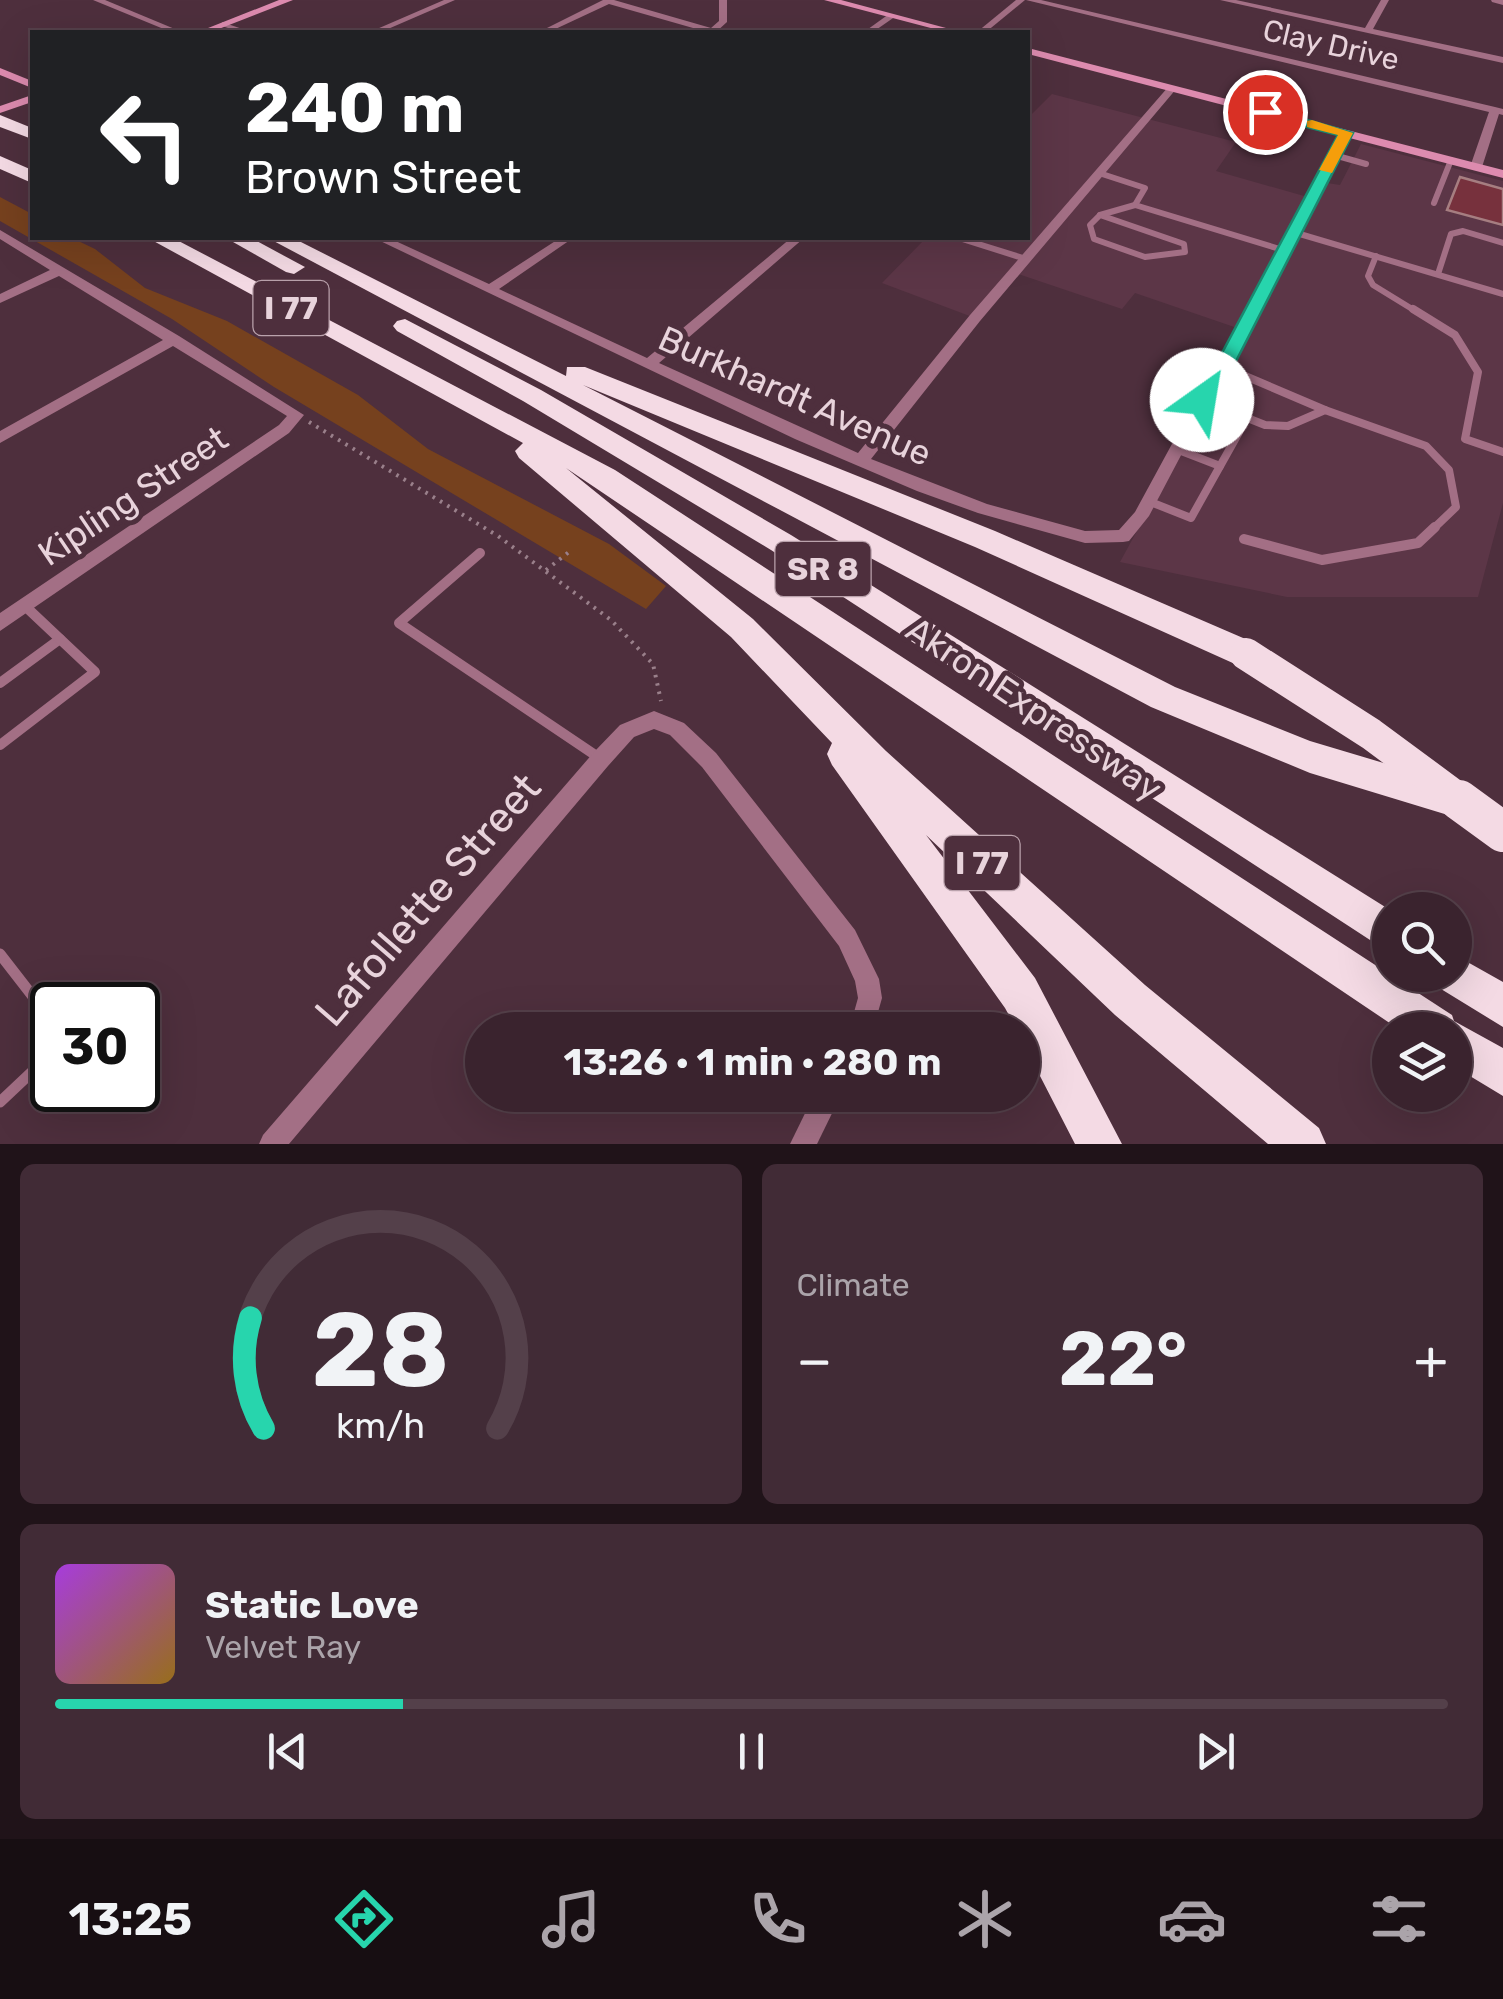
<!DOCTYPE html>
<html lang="en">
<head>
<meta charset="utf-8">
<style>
	:root { --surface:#3a232e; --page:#412b36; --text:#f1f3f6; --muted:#aba4aa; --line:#54404a; --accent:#27d5ad }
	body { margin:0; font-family:Rubik,sans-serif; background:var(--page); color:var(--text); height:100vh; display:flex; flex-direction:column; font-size:38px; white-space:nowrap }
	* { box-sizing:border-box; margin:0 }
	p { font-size:32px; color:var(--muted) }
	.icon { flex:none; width:55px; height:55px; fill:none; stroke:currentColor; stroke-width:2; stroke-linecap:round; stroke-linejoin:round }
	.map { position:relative; height:1144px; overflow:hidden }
	.details { display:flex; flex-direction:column; gap:20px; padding:20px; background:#201319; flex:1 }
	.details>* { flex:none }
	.banner { position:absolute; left:30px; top:30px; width:1000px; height:210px; border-radius:0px; box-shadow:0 10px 40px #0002,0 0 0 2px var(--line); background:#202124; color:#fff; overflow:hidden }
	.fabs { position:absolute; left:1372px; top:892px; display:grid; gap:20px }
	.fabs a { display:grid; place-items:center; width:100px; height:100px; border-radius:50%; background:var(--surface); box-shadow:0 10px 40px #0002,0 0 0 2px var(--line); font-size:50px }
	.speed { position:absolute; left:30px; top:982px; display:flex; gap:20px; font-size:50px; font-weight:700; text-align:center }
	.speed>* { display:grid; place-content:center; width:130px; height:130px; border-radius:50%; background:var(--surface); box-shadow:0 10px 40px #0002,0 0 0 2px var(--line); line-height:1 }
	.speed .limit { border:5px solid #111; border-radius:15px; background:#fff; color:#111 }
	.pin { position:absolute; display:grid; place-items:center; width:85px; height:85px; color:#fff; margin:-42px; border:5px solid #fff; border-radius:50%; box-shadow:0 2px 10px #0007 }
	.me { position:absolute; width:110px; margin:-55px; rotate:32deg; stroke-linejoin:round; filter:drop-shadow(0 0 8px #0008) }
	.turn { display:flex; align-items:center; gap:35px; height:210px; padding:0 50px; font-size:45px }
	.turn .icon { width:130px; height:130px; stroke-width:2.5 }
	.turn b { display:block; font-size:70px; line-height:85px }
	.big { font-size:75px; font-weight:700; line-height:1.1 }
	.details .widget { flex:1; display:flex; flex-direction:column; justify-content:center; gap:15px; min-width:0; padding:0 35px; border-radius:15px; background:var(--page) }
	.details .dial { align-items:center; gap:0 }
	.dial svg { height:260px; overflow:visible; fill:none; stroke:var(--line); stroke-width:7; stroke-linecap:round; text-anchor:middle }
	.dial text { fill:var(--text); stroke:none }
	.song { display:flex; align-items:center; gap:30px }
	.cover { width:120px; height:120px; border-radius:15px; background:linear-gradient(135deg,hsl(280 70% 55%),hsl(40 70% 35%)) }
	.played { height:10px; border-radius:5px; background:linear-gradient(90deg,var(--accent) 25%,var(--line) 25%) }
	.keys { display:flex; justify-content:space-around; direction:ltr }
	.heat { display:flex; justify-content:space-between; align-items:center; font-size:55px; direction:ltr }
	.details .tiles { flex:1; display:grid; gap:20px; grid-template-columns:1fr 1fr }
	.widget:last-child { grid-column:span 2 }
	.trip { position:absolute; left:465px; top:1012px; width:575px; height:100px; border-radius:50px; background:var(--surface); box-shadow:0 10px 40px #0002,0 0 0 2px var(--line); font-weight:700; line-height:100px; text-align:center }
	.tab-bar { display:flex; height:160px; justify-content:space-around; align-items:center; background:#170e12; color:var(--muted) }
	.tab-bar .icon { width:70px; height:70px }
	.tab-bar .selected { color:var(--accent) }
	.tab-bar b { font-size:45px; color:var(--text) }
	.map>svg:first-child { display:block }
</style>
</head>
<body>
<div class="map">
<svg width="1503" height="1144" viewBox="0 0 1503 1144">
	<rect width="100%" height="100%" fill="#4e2f3d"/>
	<!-- built -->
	<g fill="#5c3647">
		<polygon points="1052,94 1236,142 1216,171 1311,198 1243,330 1135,293 1122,309 1015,273 975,318 882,283 924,240 920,238 1028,238 1028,118"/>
		<polygon points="1361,144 1503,181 1503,503 1478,597 1287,597 1120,562 1327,183 1340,185"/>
	</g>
	<!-- green -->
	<polygon fill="#76411e" points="0,197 32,214 32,238 72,238 95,249 145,288 227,321 358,395 428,449 609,544 666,586 646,609 274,387 172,319 0,221"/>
	<!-- building -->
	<polygon fill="#77313d" stroke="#a67e81" stroke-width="2.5" points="1460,177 1503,189 1503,225 1447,210"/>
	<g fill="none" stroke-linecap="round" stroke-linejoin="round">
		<!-- path -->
		<g stroke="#9a808b" stroke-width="4" stroke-dasharray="2.5 6" stroke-linecap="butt">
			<polyline points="309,422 498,536 611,620 653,664 661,701"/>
			<polyline points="546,570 569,552"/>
		</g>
		<!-- lane-far3 -->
		<g stroke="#a36f85" stroke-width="6">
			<polyline points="1334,155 1366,164"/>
			<polyline points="1099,173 1145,188 1135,205 1283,250"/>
			<polyline points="1434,203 1451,160"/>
			<polygon points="1100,215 1184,244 1185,252 1145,257 1094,239 1090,225"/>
			<polyline points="1100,215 1135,205"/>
			<polyline points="1293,232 1503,294"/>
			<polyline points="959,238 1026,259"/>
			<polyline points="1376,256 1368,276 1373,285 1417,312"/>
			<polyline points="1438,274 1451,234 1463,231 1503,243"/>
		</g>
		<!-- lane-far2 -->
		<g stroke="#a36f85" stroke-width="8">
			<polyline points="1413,309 1455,335 1478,372 1465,439 1503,452"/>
			<polyline points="1224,367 1325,410"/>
			<polyline points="1202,400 1265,425 1288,426 1325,410 1426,446 1449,470 1456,507 1433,529"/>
			<polyline points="1176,449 1220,466"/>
			<polyline points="1148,501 1191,518 1247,418"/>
		</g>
		<!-- lane-far1 -->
		<g stroke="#a36f85" stroke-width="10">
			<polyline points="1244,539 1322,560 1418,543 1435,527"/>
			<polyline points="480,553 399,623 601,759"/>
			<polyline points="0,683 60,639"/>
			<polyline points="0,745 95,672 25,606"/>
		</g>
		<!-- lane -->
		<g stroke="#a36f85" stroke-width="11">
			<polyline points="0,954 52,1021"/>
			<polyline points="0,1102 52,1053"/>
		</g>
		<!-- street -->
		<g fill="#a36f85" fill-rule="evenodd">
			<polygon points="93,0 105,0 182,32 171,32"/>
			<polygon points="444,0 455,0 381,32 370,32"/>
			<polygon points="603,0 614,0 711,28 719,21 719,0 727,0 727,22 716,32 707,32 609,4 549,32 539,32"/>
			<polygon points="1016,0 1025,0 986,32 977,32"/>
			<polygon points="1026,0 1041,0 1495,107 1503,109 1503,115 1499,114 1482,167 1476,170 1470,167 1489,112"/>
			<polygon points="1220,0 1236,0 1365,28 1381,0 1389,0 1373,29 1503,57 1503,63"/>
			<polygon points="1491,0 1503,0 1503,5 1492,2"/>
			<polygon points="889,14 896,16 873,32 864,32"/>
			<polygon points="222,22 251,32 240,32 222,26"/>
			<polygon points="1169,86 1177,88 980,321 871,459 987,504 1085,531 1119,530 1135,512 1341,133 1350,131 1351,133 1149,516 1129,541 1123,542 1085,543 978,513 917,491 795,439 374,238 389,238 489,284 560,238 573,238 499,289 647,358 791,238 804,238 659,363 858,453 970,315"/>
			<polygon points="0,230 179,336 304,415 289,433 0,631 0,613 279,425 287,416 173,346 0,443 0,431 163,340 59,276 0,303 0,294 50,270 0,239"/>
			<polygon points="654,711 684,723 716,753 855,930 879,979 882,998 873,1030 849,1030 858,998 855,981 839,946 702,767 670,735 654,729 634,737 608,766 289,1144 259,1144 263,1135 594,752 620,725"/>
			<polygon points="814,1095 841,1095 817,1144 790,1144"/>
		</g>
		<!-- secondary -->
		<g fill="#dd8baf" fill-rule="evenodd">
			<polygon points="279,0 293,0 211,32 198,32"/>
			<polygon points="824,0 841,0 961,32 946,32"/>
			<polygon points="1028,48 1503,170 1503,178 1028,54"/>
			<polygon points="0,68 32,81 32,88 0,75"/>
			<polygon points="32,95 32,102 0,113 0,106"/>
		</g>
		<!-- highway -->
		<g fill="#f4dae4" fill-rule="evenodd">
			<polygon points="0,115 32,128 32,139 0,127"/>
			<polygon points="0,156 32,170 32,183 0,169"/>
			<polygon points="148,238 173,238 615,470 1452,1015 1454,1021 1503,1048 1503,1096 1455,1067 1455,1030 1400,1030 566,468 753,619 886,751 1145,985 1319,1128 1326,1144 1268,1144 1115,1015 926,835 1035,978 1122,1144 1075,1144 1022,1041 1022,1030 1017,1030 1005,1008 832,765 827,754 832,743 731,637 519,458 515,451 523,443"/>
			<polygon points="226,238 251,238 305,267 294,274 286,272"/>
			<polygon points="268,238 293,238 566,376 567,367 585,367 995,531 1257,644 1262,654 1257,664 1246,668 1235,664 975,547 583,385 1175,687 1310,741 1474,790 1479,802 1474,814 1461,819 1310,773 1151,707"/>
			<polygon points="405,319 541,390 791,535 1390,910 1390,953 771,550 523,401 397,331 393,326 397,321"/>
			<polygon points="1455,955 1503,982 1503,1027 1441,989 1435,975 1455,975"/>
		</g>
		<!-- highway-bridge-far1 -->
		<polyline stroke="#f4dae4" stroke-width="32" points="1246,654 1371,734 1463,802"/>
		<!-- highway-bridge -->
		<polyline stroke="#f4dae4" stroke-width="40" points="1459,800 1503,832"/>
	</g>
	<!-- route -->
	<polygon fill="#27d5ad" stroke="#198a70" stroke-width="2.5" points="1265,108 1353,133 1233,367 1209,405 1202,406 1193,400 1215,366 1338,135 1260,115 1260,109"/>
	<!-- slow -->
	<polygon fill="#f59e0b" points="1312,120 1353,133 1332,173 1319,170 1338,135 1307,127 1307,121"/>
	<g text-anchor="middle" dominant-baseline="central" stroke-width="10" stroke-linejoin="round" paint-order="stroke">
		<!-- far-street labels -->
		<g font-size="30" fill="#e8d3db" stroke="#4e2f3d">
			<text transform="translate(1331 45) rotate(13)">Clay Drive</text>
		</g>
		<!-- shield labels -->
		<g fill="#4e2f3d" stroke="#baa2ac" stroke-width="2.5">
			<rect x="253.5" y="281" width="75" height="54" rx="8"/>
			<rect x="775.5" y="542" width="95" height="54" rx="8"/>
			<rect x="944.5" y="836" width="75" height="54" rx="8"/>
		</g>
		<g font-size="32" font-weight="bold" fill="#e8d3db">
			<text x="291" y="308">I 77</text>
			<text x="823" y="569">SR 8</text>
			<text x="982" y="863">I 77</text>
		</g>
		<!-- street labels -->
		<g font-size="35" fill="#e8d3db" stroke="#4e2f3d">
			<text transform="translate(795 396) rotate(24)">Burkhardt Avenue</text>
			<text transform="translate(133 496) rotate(-34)">Kipling Street</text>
			<text transform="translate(1034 709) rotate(34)">Akron Expressway</text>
		</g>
		<!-- near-street labels -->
		<g font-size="42" fill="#e8d3db" stroke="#4e2f3d">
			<text transform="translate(428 900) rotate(-49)">Lafollette Street</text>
		</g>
	</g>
</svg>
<div class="fabs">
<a><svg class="icon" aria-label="search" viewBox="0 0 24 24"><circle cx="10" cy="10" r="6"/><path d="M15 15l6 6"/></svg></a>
<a><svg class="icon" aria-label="layers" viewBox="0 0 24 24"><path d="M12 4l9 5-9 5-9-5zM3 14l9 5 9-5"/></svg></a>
</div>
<div class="speed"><div class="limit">30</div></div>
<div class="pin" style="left:1265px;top:112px;background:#d93025"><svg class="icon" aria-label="arrive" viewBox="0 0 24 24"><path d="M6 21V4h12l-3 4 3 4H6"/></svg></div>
<svg class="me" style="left:1202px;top:400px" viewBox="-20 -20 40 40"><circle r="19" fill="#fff"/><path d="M0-13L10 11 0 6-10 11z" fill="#27d5ad"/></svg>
<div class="trip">13:26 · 1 min · 280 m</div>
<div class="banner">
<div class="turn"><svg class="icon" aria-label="left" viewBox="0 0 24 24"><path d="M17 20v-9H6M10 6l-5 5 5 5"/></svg><div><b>240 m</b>Brown Street</div></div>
</div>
</div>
<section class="details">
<div class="tiles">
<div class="widget dial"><svg viewBox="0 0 100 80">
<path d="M14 69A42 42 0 1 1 86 69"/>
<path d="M14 69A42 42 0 0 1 10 35" stroke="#27d5ad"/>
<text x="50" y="56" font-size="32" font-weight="700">28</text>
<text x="50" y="72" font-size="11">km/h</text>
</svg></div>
<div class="widget"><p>Climate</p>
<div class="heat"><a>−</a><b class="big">22°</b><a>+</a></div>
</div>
<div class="widget">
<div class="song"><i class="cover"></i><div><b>Static Love</b><p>Velvet Ray</p></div></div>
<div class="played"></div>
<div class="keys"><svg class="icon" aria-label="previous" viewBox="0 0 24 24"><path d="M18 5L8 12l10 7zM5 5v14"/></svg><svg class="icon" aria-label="pause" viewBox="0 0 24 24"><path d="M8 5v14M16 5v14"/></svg><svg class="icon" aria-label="next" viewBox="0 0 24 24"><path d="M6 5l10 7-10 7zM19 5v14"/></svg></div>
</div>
</div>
</section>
<nav class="tab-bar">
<b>13:25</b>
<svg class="icon selected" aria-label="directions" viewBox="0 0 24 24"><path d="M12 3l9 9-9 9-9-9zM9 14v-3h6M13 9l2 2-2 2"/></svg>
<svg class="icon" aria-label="music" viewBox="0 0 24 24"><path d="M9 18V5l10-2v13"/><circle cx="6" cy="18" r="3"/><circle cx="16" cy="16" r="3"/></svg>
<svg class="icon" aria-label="phone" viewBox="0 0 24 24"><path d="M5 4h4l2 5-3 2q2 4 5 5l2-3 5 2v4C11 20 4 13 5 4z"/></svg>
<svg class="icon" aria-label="climate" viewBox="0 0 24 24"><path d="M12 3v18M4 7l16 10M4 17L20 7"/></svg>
<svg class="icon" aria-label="car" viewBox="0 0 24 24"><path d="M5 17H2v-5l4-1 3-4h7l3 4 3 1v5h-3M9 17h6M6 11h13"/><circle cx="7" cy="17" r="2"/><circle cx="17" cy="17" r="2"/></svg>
<svg class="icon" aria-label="filters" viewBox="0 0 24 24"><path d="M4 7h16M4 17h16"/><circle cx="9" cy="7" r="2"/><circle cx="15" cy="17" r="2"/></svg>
</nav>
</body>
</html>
